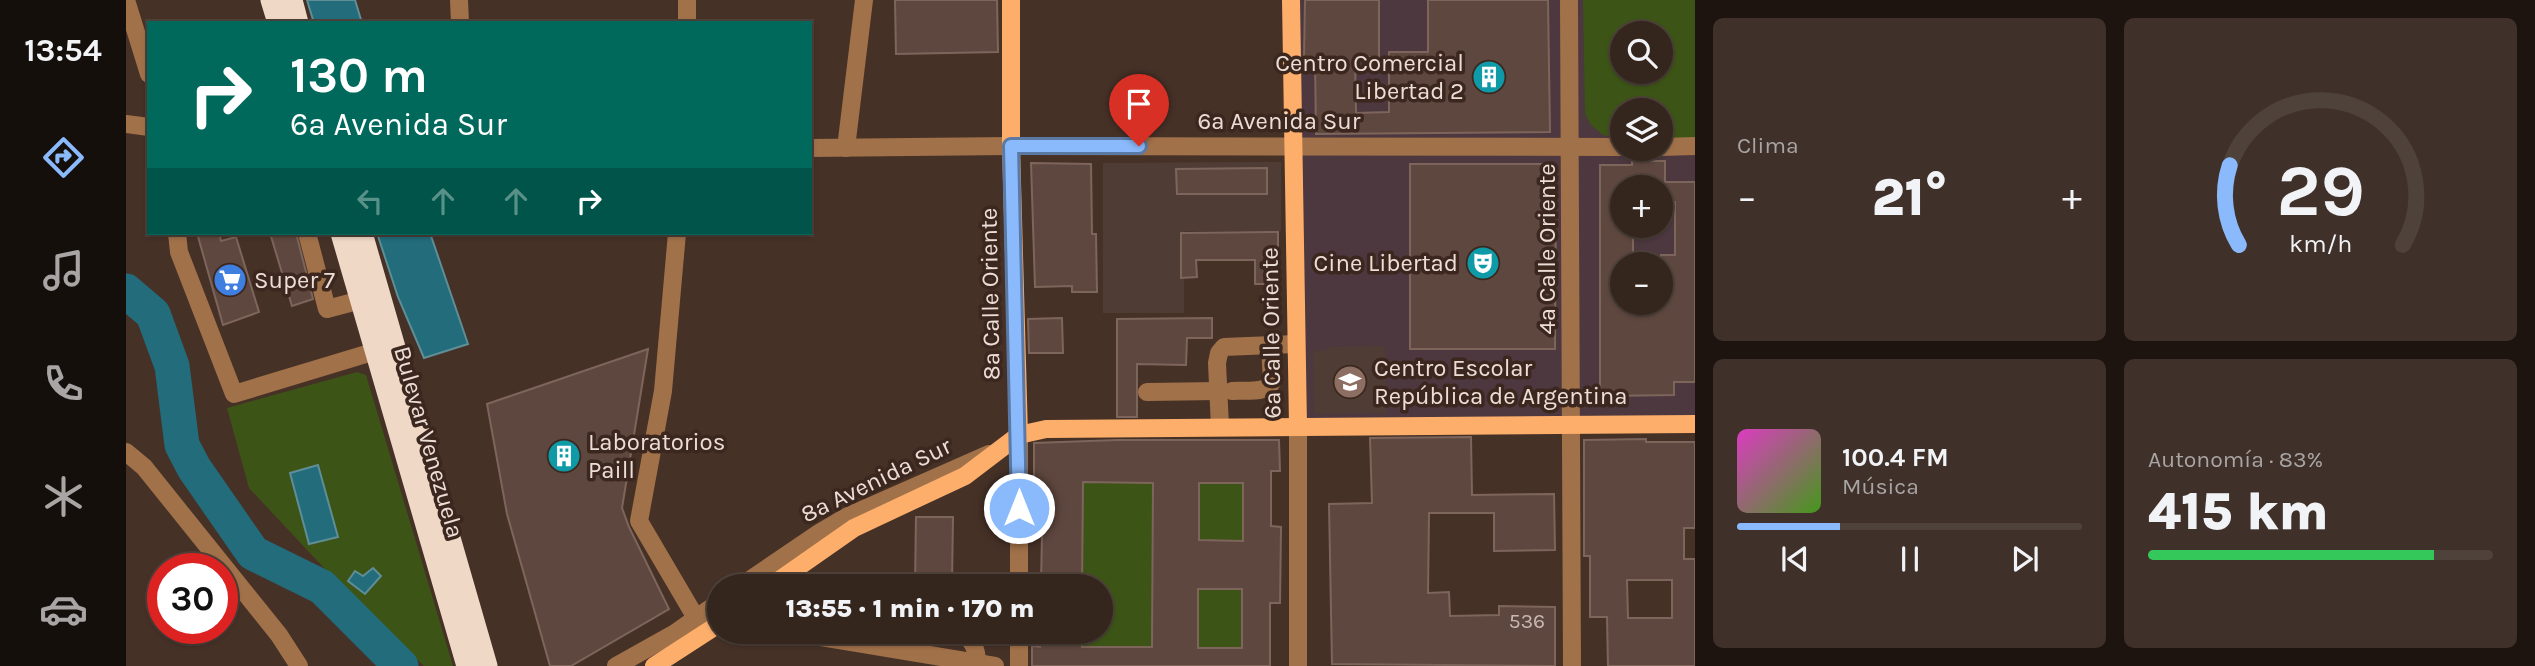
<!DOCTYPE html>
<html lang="es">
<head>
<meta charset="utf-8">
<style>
	:root { --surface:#34251d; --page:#3f312a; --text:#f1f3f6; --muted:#a9a5a4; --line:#4e423b; --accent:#8abafc }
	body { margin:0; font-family:Karla,sans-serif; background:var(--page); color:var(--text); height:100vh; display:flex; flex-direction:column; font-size:26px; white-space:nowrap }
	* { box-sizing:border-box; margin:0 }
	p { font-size:23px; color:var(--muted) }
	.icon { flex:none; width:38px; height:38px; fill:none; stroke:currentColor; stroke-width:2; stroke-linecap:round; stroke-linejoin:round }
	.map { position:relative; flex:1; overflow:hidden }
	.side { display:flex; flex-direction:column; gap:18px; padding:18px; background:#1d1410; width:840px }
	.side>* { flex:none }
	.banner { position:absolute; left:21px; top:21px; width:665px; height:214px; border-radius:0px; box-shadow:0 2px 5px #0004,0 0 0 2px var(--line); background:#00695c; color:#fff; overflow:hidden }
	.tools { position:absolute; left:1484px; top:21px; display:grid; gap:14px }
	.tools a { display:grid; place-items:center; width:63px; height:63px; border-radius:50%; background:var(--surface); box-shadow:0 2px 5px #0004,0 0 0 2px var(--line); font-size:35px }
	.speed { position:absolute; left:21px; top:553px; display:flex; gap:14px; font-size:35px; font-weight:700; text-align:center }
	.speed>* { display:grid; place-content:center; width:91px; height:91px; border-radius:50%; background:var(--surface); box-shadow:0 2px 5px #0004,0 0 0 2px var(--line); line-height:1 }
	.speed .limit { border:10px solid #d22; background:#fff; color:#111 }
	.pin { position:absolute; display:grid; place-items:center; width:60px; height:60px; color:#fff; margin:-72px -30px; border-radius:50% 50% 50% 0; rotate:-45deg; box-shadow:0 0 7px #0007 }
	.pin .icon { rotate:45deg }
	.me { position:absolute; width:77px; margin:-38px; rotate:0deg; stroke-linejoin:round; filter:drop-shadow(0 0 5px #0008) }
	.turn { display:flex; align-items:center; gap:24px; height:147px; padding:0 28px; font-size:32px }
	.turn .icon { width:91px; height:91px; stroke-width:2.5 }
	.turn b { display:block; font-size:49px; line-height:60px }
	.lanes { display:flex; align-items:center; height:66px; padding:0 28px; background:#0003; justify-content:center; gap:35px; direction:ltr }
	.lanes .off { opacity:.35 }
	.big { font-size:52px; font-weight:800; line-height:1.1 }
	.side .tile { flex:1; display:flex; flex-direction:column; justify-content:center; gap:10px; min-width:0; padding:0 24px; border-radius:10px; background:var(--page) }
	.side .dial { align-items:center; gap:0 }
	.dial svg { height:182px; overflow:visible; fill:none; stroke:var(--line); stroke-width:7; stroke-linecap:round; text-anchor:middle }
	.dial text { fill:var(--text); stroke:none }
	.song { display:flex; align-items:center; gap:21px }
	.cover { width:84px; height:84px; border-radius:10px; background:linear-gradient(135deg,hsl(310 70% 55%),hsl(100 70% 35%)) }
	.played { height:7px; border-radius:4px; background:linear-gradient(90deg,var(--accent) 30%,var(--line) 30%) }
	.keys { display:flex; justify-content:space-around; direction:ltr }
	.heat { display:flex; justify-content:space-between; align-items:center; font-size:38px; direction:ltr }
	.charge { height:10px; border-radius:5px; background:linear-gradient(90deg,#34c759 83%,var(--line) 0) }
	.side .tiles { flex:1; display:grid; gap:18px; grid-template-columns:repeat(2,1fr) }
	.trip { position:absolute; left:581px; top:574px; width:406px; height:70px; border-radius:35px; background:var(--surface); box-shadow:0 2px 5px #0004,0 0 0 2px var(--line); font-weight:800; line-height:70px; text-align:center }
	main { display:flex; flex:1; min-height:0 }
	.dock { display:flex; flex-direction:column; width:126px; justify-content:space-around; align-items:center; background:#150f0c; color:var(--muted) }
	.dock .icon { width:49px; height:49px }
	.dock .current { color:var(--accent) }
	.dock b { font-size:32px; color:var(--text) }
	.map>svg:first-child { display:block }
</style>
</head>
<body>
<main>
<nav class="dock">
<b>13:54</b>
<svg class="icon current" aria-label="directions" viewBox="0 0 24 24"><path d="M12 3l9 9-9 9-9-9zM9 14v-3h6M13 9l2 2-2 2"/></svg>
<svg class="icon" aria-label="music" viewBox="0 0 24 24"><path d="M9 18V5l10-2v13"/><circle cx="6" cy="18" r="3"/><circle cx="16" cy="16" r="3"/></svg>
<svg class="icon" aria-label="phone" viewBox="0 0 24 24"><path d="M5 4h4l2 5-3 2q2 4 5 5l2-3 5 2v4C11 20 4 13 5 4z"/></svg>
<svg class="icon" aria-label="climate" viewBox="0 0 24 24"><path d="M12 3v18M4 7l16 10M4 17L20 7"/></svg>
<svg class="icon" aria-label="car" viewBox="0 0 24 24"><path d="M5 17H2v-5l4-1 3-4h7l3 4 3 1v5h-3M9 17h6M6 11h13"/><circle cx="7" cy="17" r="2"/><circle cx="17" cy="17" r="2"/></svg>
</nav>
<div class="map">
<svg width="1569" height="666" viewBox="0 0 1569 666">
	<rect width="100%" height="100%" fill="#463127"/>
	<!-- commercial -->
	<path fill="#4c383e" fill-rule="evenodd" d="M1169,0H1569V423L1172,426ZM1496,33H1535V72H1496ZM1496,110H1535V149H1496ZM1496,187H1535V226H1496ZM1496,264H1535V303H1496Z"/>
	<!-- education -->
	<g fill="#4f3d35">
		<polygon points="1155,162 1155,231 1058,231 1058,313 977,313 977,163"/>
		<polygon points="1259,346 1260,413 1188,414 1187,351 1203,350 1203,347"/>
	</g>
	<!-- green -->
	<g fill="#3d5417" fill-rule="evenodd">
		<path d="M1457,0H1569V138H1535V110H1496V139L1477,135L1465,125L1459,114ZM1496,33H1535V72H1496Z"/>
		<polygon points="231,372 240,375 327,666 298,666 228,600 123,488 101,408"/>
		<polygon points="957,482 1027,483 1026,647 956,647 956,632 975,632 975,586 956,586"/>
		<polygon points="1073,483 1117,483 1117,541 1073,540"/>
		<rect x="1072" y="589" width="44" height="59"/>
	</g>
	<!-- water -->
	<g fill="#226c7b" stroke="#5f8e97" stroke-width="2">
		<polygon points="181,0 229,0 236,23 188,23"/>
		<polygon points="251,233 304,233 342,344 298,358 272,297"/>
		<polygon points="192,465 212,537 183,544 164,473"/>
		<polygon points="247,568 255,576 239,594 222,581 229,571 237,576"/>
	</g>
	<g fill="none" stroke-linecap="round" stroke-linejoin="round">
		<!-- river -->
		<polyline stroke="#226c7b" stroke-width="35" points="0,291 27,314 46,366 56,445 68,468 127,553 196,587 275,666"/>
	</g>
	<!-- building -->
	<g fill="#5e473e" stroke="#7e655c" stroke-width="2" fill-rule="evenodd">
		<polygon points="769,0 871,0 872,52 770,54"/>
		<polygon points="1179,0 1253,0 1253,57 1229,57 1230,113 1263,112 1263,52 1302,52 1302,0 1422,0 1424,132 1190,134 1189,57 1178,58"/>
		<path d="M1506,161H1539V182H1569V382H1548V395L1482,396L1476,393L1474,386V165H1506ZM1496,187H1535V202H1549V255H1535V303H1496V264H1507V226H1496Z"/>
		<polygon points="905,163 965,164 966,234 970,234 971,292 946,292 946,286 909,287"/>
		<polygon points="1284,164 1419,164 1426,170 1430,178 1429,349 1284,349"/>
		<polygon points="1141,168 1141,194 1051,194 1050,169"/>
		<polygon points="1152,232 1152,284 1129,284 1129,260 1070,260 1071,277 1055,278 1055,233"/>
		<polygon points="71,233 93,233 95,241 110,237 133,312 97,325"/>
		<polygon points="144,233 170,233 187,299 166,306"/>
		<polygon points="936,318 937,353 903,353 902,319"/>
		<polygon points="1086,318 1086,338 1061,338 1060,365 1011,364 1011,417 991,417 991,319"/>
		<polygon points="522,349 496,508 503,527 543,609 445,666 424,666 381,514 361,404"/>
		<polygon points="1345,437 1346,495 1428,494 1429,550 1368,551 1368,513 1303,513 1302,593 1323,592 1324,616 1373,615 1373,606 1429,607 1429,666 1206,664 1203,504 1246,503 1244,438"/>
		<path d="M1520,439V442H1569V528H1558V559H1569V666H1482L1481,617H1464V556H1458V440ZM1501,580H1546V618H1502Z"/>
		<path d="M991,440H1153L1154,471H1145V526L1155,527L1154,603H1144V666H906V646L914,647L915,632H956V647H1026L1027,483L957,482L956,586H915L917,482H908V443ZM1073,483H1117V541L1073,540ZM1072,589H1116V648H1072Z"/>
		<polygon points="790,517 827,517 826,583 820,586 789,586"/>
	</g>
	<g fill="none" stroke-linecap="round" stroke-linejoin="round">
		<!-- minor -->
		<g stroke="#a17149" stroke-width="18">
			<polyline points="0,0 23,74"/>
			<polyline points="333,0 334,23"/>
			<polyline points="1443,0 1446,666"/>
			<polyline points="561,23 561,0"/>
			<polyline points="0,124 23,127"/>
			<polyline points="1535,147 1569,146"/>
			<polyline points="684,148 885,146 1496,147"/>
			<polyline points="720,148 738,0"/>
			<polyline points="51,233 53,252 108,394 250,351"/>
			<polyline points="181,233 201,309 235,300"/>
			<polyline points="551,233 537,391 513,521 570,618"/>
			<path d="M1106,391C1120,390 1139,394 1146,382L1144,345"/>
			<polyline points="1021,392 1092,391"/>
			<polyline points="1172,426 1172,666"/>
			<polyline points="1094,427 1091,363 1093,353 1098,347 1170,344"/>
			<polyline points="893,435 893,586"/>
			<polyline points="0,452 18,467 153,635 173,666"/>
			<polyline points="615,586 693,533 720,517 863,454"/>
			<polyline points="665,632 869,666"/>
			<path d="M836,632C847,641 851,649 851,663"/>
			<polyline points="893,632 893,666"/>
			<polyline points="490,666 549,633 593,602"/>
		</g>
		<!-- major -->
		<g stroke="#fdae6b" stroke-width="18">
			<polyline points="885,0 885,146 893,435"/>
			<polyline points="1165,0 1172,426"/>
			<polyline points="645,586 728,528 839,476 893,435 920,429 1569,424"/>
			<polyline points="528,666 593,624"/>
		</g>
		<!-- highway -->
		<g stroke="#f0d8c6" stroke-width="21">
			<polyline points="145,0 152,23"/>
			<polyline points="166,0 172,23"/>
			<polyline points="215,233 341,666"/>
			<polyline points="236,233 361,666"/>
		</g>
	</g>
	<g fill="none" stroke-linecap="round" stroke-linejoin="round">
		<defs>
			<polyline id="route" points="893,508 885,146 1013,146"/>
		</defs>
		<!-- route casing -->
		<use href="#route" stroke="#5a79a4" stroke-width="18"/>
		<!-- route -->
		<use href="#route" stroke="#8abafc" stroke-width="12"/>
	</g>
	<!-- icons -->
	<defs>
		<symbol id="building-disc" viewBox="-11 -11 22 22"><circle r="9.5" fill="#0f9aa8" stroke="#3c271e"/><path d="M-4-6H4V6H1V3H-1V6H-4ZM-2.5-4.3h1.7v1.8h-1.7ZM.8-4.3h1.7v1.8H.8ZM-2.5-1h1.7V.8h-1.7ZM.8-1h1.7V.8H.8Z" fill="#fff"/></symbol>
		<symbol id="theatre-disc" viewBox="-11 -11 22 22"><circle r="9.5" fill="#0f9aa8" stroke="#3c271e"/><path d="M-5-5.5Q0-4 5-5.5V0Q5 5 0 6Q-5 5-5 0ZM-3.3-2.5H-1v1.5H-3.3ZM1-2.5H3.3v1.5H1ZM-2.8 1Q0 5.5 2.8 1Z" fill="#fff"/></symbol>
		<symbol id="supermarket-disc" viewBox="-11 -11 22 22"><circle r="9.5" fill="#3f7fe0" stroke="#3c271e"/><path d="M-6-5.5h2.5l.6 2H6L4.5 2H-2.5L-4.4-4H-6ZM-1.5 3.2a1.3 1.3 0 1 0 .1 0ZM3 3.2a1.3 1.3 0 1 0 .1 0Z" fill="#fff"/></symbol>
		<symbol id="school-disc" viewBox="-11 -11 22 22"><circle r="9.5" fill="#8d6e63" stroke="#3c271e"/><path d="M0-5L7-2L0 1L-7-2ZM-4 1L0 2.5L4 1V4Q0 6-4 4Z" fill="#fff"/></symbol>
	</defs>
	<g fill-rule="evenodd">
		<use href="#building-disc" x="1344" y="58" width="38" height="38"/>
		<use href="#theatre-disc" x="1338" y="244" width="38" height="38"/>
		<use href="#supermarket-disc" x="85" y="261" width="38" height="38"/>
		<use href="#school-disc" x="1205" y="363" width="38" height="38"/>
		<use href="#building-disc" x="419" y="437" width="38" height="38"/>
	</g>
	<g text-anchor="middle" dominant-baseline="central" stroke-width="7" stroke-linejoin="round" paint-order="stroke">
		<!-- number labels -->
		<g font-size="21" fill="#c8b8b1">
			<text x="1401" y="621">536</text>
		</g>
		<!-- poi labels -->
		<g font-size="24" fill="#ecded7" stroke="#3c271e" text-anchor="start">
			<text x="1338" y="63" text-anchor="end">Centro Comercial<tspan x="1338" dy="28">Libertad 2</tspan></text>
			<text x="1332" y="263" text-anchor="end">Cine Libertad</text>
			<text x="128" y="280">Super 7</text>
			<text x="1248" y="368">Centro Escolar<tspan x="1248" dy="28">República de Argentina</tspan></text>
			<text x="462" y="442">Laboratorios<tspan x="462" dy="28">Paill</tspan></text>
		</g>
		<!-- street labels -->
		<g font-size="24" fill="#ecded7" stroke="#3c271e">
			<text x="1153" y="121">6a Avenida Sur</text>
			<text transform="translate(1421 249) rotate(-90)">4a Calle Oriente</text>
			<text transform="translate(864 294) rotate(-91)">8a Calle Oriente</text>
			<text transform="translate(1145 333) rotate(-91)">6a Calle Oriente</text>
			<text transform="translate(303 442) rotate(74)">Bulevar Venezuela</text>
			<text transform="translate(750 480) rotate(-26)">8a Avenida Sur</text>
		</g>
	</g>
</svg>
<div class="tools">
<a><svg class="icon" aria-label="search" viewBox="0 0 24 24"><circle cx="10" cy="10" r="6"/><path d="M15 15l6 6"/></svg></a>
<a><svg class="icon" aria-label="layers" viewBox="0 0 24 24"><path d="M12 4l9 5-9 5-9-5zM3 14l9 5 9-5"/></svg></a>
<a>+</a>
<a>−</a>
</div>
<div class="speed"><div class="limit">30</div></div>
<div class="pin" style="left:1013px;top:146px;background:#d93025"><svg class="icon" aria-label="arrive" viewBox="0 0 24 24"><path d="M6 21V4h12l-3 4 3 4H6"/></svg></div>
<svg class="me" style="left:893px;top:508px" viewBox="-20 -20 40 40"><circle r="17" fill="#8abafc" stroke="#fff" stroke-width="3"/><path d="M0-11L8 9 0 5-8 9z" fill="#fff"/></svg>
<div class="trip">13:55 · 1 min · 170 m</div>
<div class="banner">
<div class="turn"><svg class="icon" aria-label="right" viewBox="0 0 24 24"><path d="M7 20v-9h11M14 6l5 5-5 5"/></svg><div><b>130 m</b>6a Avenida Sur</div></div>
<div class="lanes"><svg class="icon off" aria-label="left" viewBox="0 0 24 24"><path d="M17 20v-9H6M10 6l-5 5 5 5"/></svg><svg class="icon off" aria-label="ahead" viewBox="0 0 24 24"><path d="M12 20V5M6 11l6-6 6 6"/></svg><svg class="icon off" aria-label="ahead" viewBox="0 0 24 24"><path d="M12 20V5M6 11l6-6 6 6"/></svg><svg class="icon" aria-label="right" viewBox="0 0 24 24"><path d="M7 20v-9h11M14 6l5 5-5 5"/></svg></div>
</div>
</div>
<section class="side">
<div class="tiles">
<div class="tile"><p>Clima</p>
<div class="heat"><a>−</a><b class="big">21°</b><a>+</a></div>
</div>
<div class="tile dial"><svg viewBox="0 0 100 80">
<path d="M14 69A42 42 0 1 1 86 69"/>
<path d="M14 69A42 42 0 0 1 10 34" stroke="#8abafc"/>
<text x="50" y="56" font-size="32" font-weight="700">29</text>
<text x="50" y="72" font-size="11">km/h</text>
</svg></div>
<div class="tile">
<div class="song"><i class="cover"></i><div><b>100.4 FM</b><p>Música</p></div></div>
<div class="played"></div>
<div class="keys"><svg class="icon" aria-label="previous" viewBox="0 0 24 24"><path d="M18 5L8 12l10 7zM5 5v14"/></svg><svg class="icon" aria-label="pause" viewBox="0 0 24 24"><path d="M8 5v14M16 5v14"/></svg><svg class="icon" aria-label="next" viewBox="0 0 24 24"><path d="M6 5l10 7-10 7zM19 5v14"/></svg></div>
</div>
<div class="tile"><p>Autonomía · 83%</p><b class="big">415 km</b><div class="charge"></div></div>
</div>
</section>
</main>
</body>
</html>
